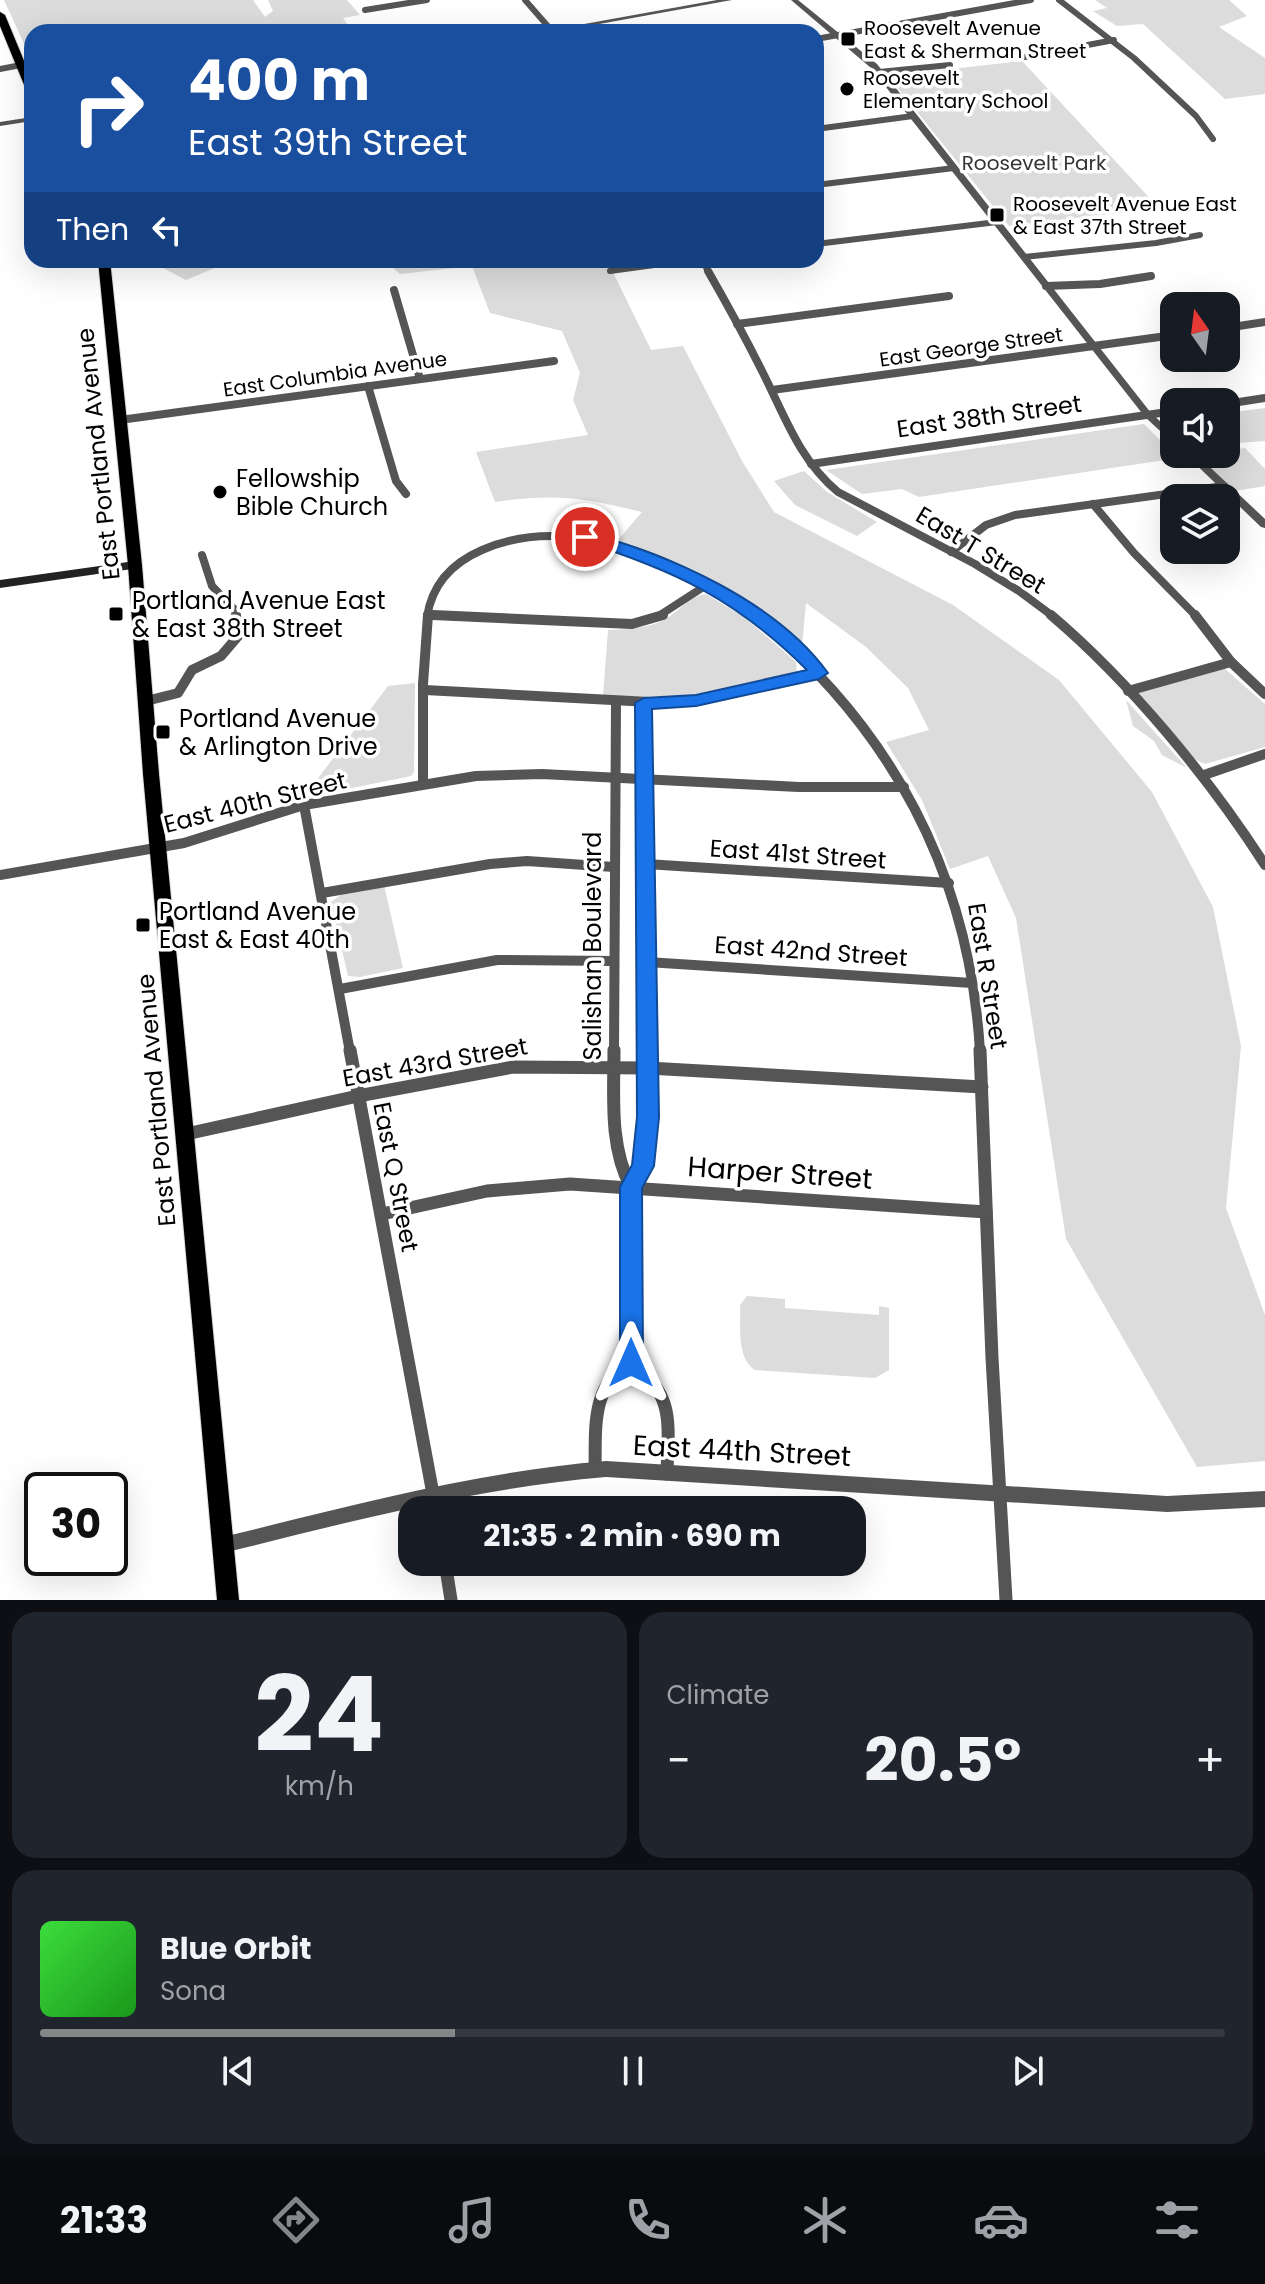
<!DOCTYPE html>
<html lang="en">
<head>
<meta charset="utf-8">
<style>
	:root { --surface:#171b24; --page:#20242c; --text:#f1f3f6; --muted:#9ea1a6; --line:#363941; --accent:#858687 }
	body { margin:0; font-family:Poppins,sans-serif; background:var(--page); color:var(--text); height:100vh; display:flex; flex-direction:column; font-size:30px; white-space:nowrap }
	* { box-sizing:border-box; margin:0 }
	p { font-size:26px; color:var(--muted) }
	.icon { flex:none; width:44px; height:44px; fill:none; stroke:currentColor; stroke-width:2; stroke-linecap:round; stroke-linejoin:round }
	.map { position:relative; height:1600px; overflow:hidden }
	.sheet { display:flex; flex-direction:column; gap:12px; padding:12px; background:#0d0f14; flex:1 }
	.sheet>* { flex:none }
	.banner { position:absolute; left:24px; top:24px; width:800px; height:244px; border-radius:24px; box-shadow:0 8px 32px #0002; background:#1a4fa0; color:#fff; overflow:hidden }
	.needle { width:52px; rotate:346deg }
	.tools { position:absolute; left:1160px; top:292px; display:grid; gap:16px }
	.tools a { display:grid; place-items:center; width:80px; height:80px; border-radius:16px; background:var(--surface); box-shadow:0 8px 32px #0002; font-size:40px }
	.speed { position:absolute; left:24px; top:1472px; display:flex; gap:16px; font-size:40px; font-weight:700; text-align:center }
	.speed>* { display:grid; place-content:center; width:104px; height:104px; border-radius:50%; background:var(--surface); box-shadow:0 8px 32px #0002; line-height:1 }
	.speed .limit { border:4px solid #111; border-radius:12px; background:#fff; color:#111 }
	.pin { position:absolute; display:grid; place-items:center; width:68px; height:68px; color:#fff; margin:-34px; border:4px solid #fff; border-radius:50%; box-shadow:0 2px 8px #0007 }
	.me { position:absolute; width:88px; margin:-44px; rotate:0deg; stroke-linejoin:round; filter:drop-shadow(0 0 6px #0008) }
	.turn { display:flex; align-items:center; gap:28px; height:168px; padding:0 32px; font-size:36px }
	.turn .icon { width:104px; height:104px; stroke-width:2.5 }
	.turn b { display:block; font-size:56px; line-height:68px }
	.then { display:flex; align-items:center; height:76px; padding:0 32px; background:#0003; gap:16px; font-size:30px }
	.big { font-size:60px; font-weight:700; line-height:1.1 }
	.sheet .tile { flex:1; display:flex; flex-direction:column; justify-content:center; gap:12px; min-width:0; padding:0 28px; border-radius:24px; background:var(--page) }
	.sheet .dial { align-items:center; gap:0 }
	.dial b { font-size:104px; line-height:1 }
	.song { display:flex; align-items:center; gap:24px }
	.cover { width:96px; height:96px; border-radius:12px; background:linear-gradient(135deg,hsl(120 70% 55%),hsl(120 70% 35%)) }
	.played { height:8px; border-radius:4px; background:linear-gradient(90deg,var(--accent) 35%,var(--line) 35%) }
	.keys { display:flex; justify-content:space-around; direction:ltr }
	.heat { display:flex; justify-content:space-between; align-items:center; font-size:44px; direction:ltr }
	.sheet .tiles { flex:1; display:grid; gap:12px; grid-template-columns:1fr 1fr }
	.tile:last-child { grid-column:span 2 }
	.trip { position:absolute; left:398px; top:1496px; width:468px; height:80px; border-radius:24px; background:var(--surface); box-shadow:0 8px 32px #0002; font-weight:700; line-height:80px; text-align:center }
	.tab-bar { display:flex; height:128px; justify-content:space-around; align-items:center; background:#090b0e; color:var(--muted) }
	.tab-bar .icon { width:56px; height:56px }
	.tab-bar .selected { color:var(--accent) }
	.tab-bar b { font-size:36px; color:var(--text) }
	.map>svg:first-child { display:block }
</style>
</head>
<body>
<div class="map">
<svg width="1265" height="1600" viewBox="0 0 1265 1600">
	<rect width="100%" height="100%" fill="#fff"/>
	<!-- green -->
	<g fill="#dcdcdc">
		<polygon points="4,0 253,0 265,17 273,11 268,0 347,0 360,15 343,18 353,32 32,32 32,61"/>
		<polygon points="1095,0 1229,0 1247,16 1219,27 1265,58 1265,94 1225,99 1143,24 1117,26 1093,11 1107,8"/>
		<polygon points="1022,61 1159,208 1009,226 888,76"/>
		<polygon points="133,260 218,260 217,267 186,280 163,268 135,265"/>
		<path d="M384,260H607L651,350L683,346L742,461L774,512L953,605L1059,680L1152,792L1213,907L1241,1046L1226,1208L1265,1315V1461L1197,1467L1066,1239L1016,918L988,856L950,869L922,800L886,742L929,730L908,688L866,647L806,603L802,646L758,609L708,579L618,540L642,512C585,498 554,493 495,502L476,452L588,435L573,400L580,373L562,331L490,313L472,266L400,274Z"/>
		<polygon points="1265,408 1265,441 1226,444 1226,413"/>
		<polygon points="1144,424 1178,458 919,497 902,489 862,494 826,470"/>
		<polygon points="1245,448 1265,469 1265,486 1235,491 1198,456 1226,454 1226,451"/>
		<polygon points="804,471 827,492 877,522 857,536 795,505 774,481"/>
		<path d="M706,594L744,617L796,662L797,672L698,694L664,697L603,696L608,630C628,629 649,629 667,618C680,610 690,596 706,594Z"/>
		<polygon points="1224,668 1265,704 1265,747 1205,764 1196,760 1139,697 1139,693"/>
		<polygon points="415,683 414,772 411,776 303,798 388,686"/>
		<polygon points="1126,700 1187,768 1162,755 1154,741 1133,726"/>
		<polygon points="384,885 403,968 360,977 348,976 331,902 342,894"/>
		<path d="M747,1296L785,1299V1308L879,1315V1306L889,1308V1370L875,1378L755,1370C736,1358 741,1325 740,1305Z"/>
	</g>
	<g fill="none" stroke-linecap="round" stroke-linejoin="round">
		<defs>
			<g id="primary">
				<polygon points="0,12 5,15 32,80 32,95 27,92 0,26"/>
				<polygon points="98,260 110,260 142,565 159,774 239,1600 217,1600 143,774 128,565"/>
			</g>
		</defs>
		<!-- primary casing -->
		<use href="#primary" stroke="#dbdbdb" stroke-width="2"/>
		<!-- minor-far3 -->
		<g stroke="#555" stroke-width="6">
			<polyline points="525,0 553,32"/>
			<polyline points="1059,0 1134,58 1196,116 1213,139"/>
			<polyline points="365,10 427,0"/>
			<polyline points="816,39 1031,0"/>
			<polyline points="1019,58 1114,40"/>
			<polyline points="0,69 21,65"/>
			<polyline points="879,72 950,65"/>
			<polyline points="816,129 913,116"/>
			<polyline points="816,185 954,168"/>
			<polyline points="816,244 997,222"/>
			<polyline points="1024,257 1156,243 1200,235"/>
			<polyline points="702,260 709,273"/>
			<polyline points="610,271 691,260"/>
		</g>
		<!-- minor-far2 -->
		<g stroke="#555" stroke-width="8">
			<path d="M708,271C727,304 745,337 762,371C784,414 799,460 838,492L975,564L1019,591L1054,617"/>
			<polyline points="1046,286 1100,284 1151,276"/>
			<polyline points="394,290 420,379"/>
			<polyline points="737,324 949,296"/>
			<polyline points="1226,328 1265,322"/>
			<polyline points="368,386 396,481 406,494"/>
			<polyline points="772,390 1174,335"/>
			<polyline points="1226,404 1265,398"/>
			<polyline points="120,420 554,361"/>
			<polyline points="811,464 1174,411"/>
			<polyline points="1093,504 1134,553 1197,617"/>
			<polyline points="951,552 986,525 1015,515 1224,486"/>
			<polyline points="202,555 212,586 235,610 236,617"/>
			<polyline points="427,615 479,617"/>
			<path d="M427,617C432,584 452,563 482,550C570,511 687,561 756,617"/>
			<polyline points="657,617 708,584"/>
		</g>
		<!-- minor-far1 -->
		<g stroke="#555" stroke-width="10">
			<polyline points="433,615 632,624 663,615"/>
			<path d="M754,615C891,727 970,874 980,1052"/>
			<path d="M1051,615C1130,682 1209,778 1265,865"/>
			<polyline points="1195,615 1231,662 1265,694"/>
			<polyline points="425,690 669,703 709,698 819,673"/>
			<polyline points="1128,691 1231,662"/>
			<polyline points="146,701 178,693 192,670 221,656 239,635 236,615"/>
			<polyline points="644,703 647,1052"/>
			<polyline points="1204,775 1265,754"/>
			<polyline points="423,784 423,684 428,615"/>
			<polyline points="304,805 350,1052"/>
			<polyline points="646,864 949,883"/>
			<polyline points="0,875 184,843 304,805 476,776 542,774 799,787 904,787"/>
			<polyline points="322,893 490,864 527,861 614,867"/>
			<polyline points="647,962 972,983"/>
			<polyline points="340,989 497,960 614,961"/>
			<polyline points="614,1052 616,702"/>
		</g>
		<!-- minor -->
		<g stroke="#555" stroke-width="13">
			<polyline points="350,1050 436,1510"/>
			<path d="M614,1050C614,1096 609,1146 631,1187V1363"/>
			<polyline points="980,1050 992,1358 1006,1600"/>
			<polyline points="186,1134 358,1096 513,1067 648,1068 982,1087"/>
			<path d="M631,1187C654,1146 648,1096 647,1050"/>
			<polyline points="382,1214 487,1191 570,1184 986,1212"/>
			<path d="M631,1363C676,1395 668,1424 667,1474"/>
			<path d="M595,1470C596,1429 590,1385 631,1363"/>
			<polyline points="445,1562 451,1600"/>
		</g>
		<!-- tertiary -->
		<g fill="#555" fill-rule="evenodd">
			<polygon points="717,0 732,0 555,32 540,32"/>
			<polygon points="791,0 798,0 877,64 1151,413 1174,434 1174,442 1171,441 1145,417 871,68"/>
			<polygon points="32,117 32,121 0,126 0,122"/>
			<polygon points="1185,454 1196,454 1265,519 1265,528 1261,527"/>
			<path d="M606,1461L1167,1496L1265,1491V1507L1167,1512L606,1477C475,1488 350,1522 223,1553L217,1551L215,1545L217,1539L223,1537C350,1506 475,1472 606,1461Z"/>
		</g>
		<!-- secondary -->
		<polygon fill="#222" fill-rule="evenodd" points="135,561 139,562 141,565 139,568 0,588 0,580"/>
		<!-- primary -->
		<use href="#primary" fill="#000" fill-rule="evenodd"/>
	</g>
	<!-- route -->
	<path fill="#1a73e8" stroke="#114b97" stroke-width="2" d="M585,532C668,554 776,601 828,673L819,679L696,706L652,709L659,1117L654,1166L642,1188L643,1363L640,1371L631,1374L623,1371L620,1363V1187L632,1165L637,1117L635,703L644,698L696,695L807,670C736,599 674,570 579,540V534Z"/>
	<!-- markers -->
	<g fill="#000" stroke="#fff" stroke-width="3">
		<rect x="840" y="31" width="16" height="16" rx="4"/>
		<circle cx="847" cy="89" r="8"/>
		<rect x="989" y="207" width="16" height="16" rx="4"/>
		<circle cx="220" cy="492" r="8"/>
		<rect x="108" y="606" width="16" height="16" rx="4"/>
		<rect x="155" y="724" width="16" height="16" rx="4"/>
		<rect x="135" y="917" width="16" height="16" rx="4"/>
	</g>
	<g text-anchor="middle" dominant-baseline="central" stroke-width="7" stroke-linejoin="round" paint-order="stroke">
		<!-- far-poi labels -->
		<g font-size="20" fill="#000" stroke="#fff" text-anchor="start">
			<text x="864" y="28">Roosevelt Avenue<tspan x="864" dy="23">East &amp; Sherman Street</tspan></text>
			<text x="863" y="78">Roosevelt<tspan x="863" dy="23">Elementary School</tspan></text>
			<text x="1013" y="204">Roosevelt Avenue East<tspan x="1013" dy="23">&amp; East 37th Street</tspan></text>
		</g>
		<!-- far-park labels -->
		<g font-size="20" fill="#333" stroke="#fff">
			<text x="1034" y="163">Roosevelt Park</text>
		</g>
		<!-- far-street labels -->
		<g font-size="20" fill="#000" stroke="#fff">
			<text transform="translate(971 347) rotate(-8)">East George Street</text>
			<text transform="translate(335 374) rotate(-8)">East Columbia Avenue</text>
		</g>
		<!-- street labels -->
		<g font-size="24" fill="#000" stroke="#fff">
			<text transform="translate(989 416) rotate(-8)">East 38th Street</text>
			<text transform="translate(98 454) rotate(-96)">East Portland Avenue</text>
			<text transform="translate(981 550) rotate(31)">East T Street</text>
			<text transform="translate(255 802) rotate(-14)">East 40th Street</text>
			<text transform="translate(798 854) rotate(4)">East 41st Street</text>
			<text transform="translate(592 946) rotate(-90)">Salishan Boulevard</text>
			<text transform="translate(811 951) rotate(4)">East 42nd Street</text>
			<text transform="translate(988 976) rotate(81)">East R Street</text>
			<text transform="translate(435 1062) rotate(-10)">East 43rd Street</text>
			<text transform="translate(156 1100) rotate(-95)">East Portland Avenue</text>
			<text transform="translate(396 1177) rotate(79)">East Q Street</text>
		</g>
		<!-- poi labels -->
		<g font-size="24" fill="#000" stroke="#fff" text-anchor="start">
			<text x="236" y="478">Fellowship<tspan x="236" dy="28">Bible Church</tspan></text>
			<text x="132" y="600">Portland Avenue East<tspan x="132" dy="28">&amp; East 38th Street</tspan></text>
			<text x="179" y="718">Portland Avenue<tspan x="179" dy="28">&amp; Arlington Drive</tspan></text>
			<text x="159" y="911">Portland Avenue<tspan x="159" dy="28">East &amp; East 40th</tspan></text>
		</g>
		<!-- near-street labels -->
		<g font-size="28" fill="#000" stroke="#fff">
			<text transform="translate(780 1173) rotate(4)">Harper Street</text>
			<text transform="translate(742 1451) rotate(3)">East 44th Street</text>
		</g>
	</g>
</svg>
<div class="tools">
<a><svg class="needle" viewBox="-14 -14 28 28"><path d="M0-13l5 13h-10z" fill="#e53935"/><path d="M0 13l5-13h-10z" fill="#9ea1a6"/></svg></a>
<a><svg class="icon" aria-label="sound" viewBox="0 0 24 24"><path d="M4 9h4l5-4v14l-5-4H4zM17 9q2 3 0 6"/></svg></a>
<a><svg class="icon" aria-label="layers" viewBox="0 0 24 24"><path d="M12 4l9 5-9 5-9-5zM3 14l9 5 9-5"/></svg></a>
</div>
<div class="speed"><div class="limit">30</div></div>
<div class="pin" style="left:585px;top:537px;background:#d93025"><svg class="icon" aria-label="arrive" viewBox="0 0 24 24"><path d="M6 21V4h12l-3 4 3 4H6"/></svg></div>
<svg class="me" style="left:631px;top:1363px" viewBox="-20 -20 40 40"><path d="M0-17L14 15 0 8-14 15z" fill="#1a73e8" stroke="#fff" stroke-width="4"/></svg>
<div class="trip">21:35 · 2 min · 690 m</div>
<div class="banner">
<div class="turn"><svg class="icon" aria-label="right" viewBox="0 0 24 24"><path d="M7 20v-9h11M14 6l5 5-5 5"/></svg><div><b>400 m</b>East 39th Street</div></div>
<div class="then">Then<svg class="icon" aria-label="left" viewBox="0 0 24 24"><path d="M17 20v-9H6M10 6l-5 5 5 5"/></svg></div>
</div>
</div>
<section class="sheet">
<div class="tiles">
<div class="tile dial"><b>24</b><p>km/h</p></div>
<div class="tile"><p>Climate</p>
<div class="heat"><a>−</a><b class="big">20.5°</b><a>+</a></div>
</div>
<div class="tile">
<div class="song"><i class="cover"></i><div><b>Blue Orbit</b><p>Sona</p></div></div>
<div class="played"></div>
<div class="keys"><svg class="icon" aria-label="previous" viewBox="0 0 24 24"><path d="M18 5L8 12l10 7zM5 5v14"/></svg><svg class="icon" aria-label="pause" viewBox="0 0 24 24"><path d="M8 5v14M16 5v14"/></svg><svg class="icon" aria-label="next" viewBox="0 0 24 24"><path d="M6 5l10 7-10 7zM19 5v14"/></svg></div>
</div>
</div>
</section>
<nav class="tab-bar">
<b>21:33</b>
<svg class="icon selected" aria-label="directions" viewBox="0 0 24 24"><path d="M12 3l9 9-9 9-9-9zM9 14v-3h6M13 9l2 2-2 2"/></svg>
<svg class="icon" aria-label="music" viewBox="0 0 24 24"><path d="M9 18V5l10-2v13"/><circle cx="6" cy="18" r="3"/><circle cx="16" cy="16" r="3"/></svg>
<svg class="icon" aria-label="phone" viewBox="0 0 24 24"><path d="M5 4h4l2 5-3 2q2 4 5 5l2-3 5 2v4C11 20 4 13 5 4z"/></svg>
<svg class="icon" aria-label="climate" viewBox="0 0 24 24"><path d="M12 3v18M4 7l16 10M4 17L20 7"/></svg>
<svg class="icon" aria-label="car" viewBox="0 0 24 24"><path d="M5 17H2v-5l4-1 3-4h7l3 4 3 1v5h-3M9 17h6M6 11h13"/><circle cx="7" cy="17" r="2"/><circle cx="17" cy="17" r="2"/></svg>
<svg class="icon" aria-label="filters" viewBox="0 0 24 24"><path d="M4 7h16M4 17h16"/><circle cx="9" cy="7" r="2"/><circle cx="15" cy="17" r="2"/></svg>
</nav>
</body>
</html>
